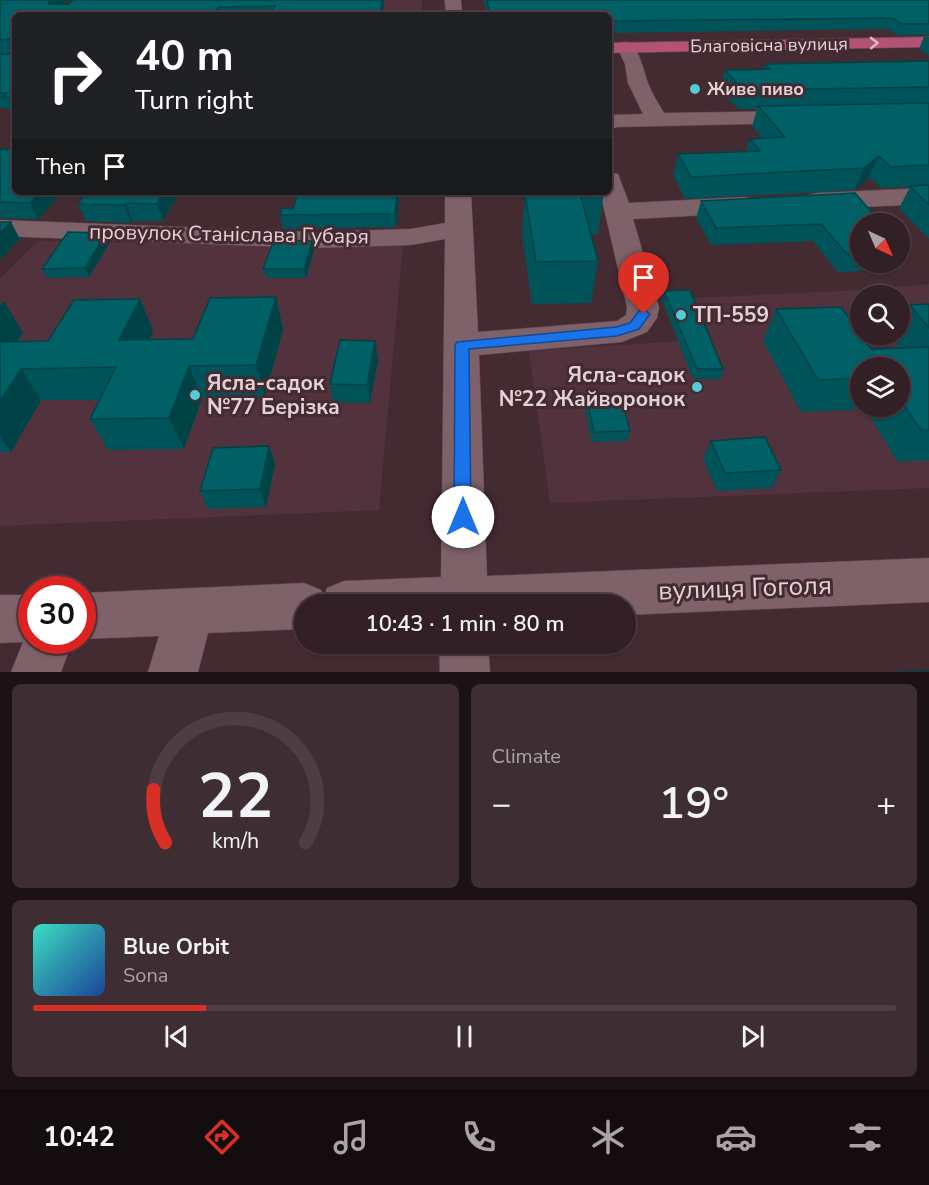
<!DOCTYPE html>
<html lang="en">
<head>
<meta charset="utf-8">
<style>
	:root { --surface:#332026; --page:#3e2d32; --text:#f1f3f6; --muted:#a9a3a7; --line:#4e3e43; --accent:#d93025 }
	body { margin:0; font-family:"Nunito Sans",sans-serif; background:var(--page); color:var(--text); height:100vh; display:flex; flex-direction:column; font-size:22px; white-space:nowrap }
	* { box-sizing:border-box; margin:0 }
	p { font-size:20px; color:var(--muted) }
	.icon { flex:none; width:33px; height:33px; fill:none; stroke:currentColor; stroke-width:2; stroke-linecap:round; stroke-linejoin:round }
	.map { position:relative; height:672px; overflow:hidden }
	.sheet { display:flex; flex-direction:column; gap:12px; padding:12px; background:#1c1215; flex:1 }
	.sheet>* { flex:none }
	.top-card { position:absolute; left:12px; top:12px; width:600px; height:183px; border-radius:9px; box-shadow:0 2px 4px #0004,0 0 0 2px var(--line); background:#202124; color:#fff; overflow:hidden }
	.needle { width:39px; rotate:136deg }
	.controls { position:absolute; left:850px; top:213px; display:grid; gap:12px }
	.controls a { display:grid; place-items:center; width:60px; height:60px; border-radius:50%; background:var(--surface); box-shadow:0 2px 4px #0004,0 0 0 2px var(--line); font-size:30px }
	.speed { position:absolute; left:18px; top:576px; display:flex; gap:12px; font-size:30px; font-weight:700; text-align:center }
	.speed>* { display:grid; place-content:center; width:78px; height:78px; border-radius:50%; background:var(--surface); box-shadow:0 2px 4px #0004,0 0 0 2px var(--line); line-height:1 }
	.speed .limit { border:9px solid #d22; background:#fff; color:#111 }
	.pin { position:absolute; display:grid; place-items:center; width:51px; height:51px; color:#fff; margin:-62px -26px; border-radius:50% 50% 50% 0; rotate:-45deg; box-shadow:0 0 6px #0007 }
	.pin .icon { rotate:45deg }
	.me { position:absolute; width:66px; margin:-33px; rotate:0deg; stroke-linejoin:round; filter:drop-shadow(0 0 4px #0008) }
	.turn { display:flex; align-items:center; gap:21px; height:126px; padding:0 24px; font-size:27px }
	.turn .icon { width:78px; height:78px; stroke-width:2.5 }
	.turn b { display:block; font-size:42px; line-height:51px }
	.then { display:flex; align-items:center; height:57px; padding:0 24px; background:#0003; gap:12px; font-size:22px }
	.big { font-size:45px; font-weight:600; line-height:1.1 }
	.sheet .tile { flex:1; display:flex; flex-direction:column; justify-content:center; gap:9px; min-width:0; padding:0 21px; border-radius:9px; background:var(--page) }
	.sheet .dial { align-items:center; gap:0 }
	.dial svg { height:156px; overflow:visible; fill:none; stroke:var(--line); stroke-width:7; stroke-linecap:round; text-anchor:middle }
	.dial text { fill:var(--text); stroke:none }
	.song { display:flex; align-items:center; gap:18px }
	.cover { width:72px; height:72px; border-radius:9px; background:linear-gradient(135deg,hsl(170 70% 55%),hsl(220 70% 35%)) }
	.played { height:6px; border-radius:3px; background:linear-gradient(90deg,var(--accent) 20%,var(--line) 20%) }
	.keys { display:flex; justify-content:space-around; direction:ltr }
	.heat { display:flex; justify-content:space-between; align-items:center; font-size:33px; direction:ltr }
	.sheet .tiles { flex:1; display:grid; gap:12px; grid-template-columns:1fr 1fr }
	.tile:last-child { grid-column:span 2 }
	.trip { position:absolute; left:294px; top:594px; width:342px; height:60px; border-radius:30px; background:var(--surface); box-shadow:0 2px 4px #0004,0 0 0 2px var(--line); font-weight:600; line-height:60px; text-align:center }
	.tab-bar { display:flex; height:96px; justify-content:space-around; align-items:center; background:#140d0f; color:var(--muted) }
	.tab-bar .icon { width:42px; height:42px }
	.tab-bar .on { color:var(--accent) }
	.tab-bar b { font-size:27px; color:var(--text) }
	.map>svg:first-child { display:block }
</style>
</head>
<body>
<div class="map">
<svg width="929" height="672" viewBox="0 0 929 672">
	<rect width="100%" height="100%" fill="#442b32"/>
	<!-- built -->
	<g fill="#52323c" fill-rule="evenodd">
		<polygon points="224,0 422,0 422,15 213,15"/>
		<polygon points="38,241 403,246 379,510 0,526 0,279"/>
		<path d="M929,284V488L550,503L529,351L712,339L693,298L864,290ZM861,296H900V334H861ZM861,368H900V406H861Z"/>
	</g>
	<g fill="none" stroke-linecap="round" stroke-linejoin="round">
		<defs>
			<g id="minor">
				<polygon points="445,0 461,0 462,15 446,15"/>
				<path d="M626,42L632,43C641,56 643,69 648,83C652,94 659,104 664,113L798,111L806,112L809,117L806,122L798,123L617,127L609,130V115L643,114L628,83L625,64L617,47L620,43Z"/>
				<polygon points="609,172 618,174 629,203 744,197 753,199 757,205 753,211 744,213 633,219 659,307 657,318 647,332 622,342 479,355 487,576 929,558 929,602 626,615 626,604 304,604 304,629 208,633 198,672 148,672 159,636 82,639 82,593 304,583 321,590 324,597 327,588 344,581 441,577 445,239 411,245 313,248 0,236 0,220 313,232 411,229 445,223 445,192 471,192 478,332 617,321 626,315 627,307 600,192 609,192"/>
				<polygon points="929,188 929,204 817,209 808,207 804,201 808,195 817,193"/>
				<polygon points="0,595 32,595 32,640 73,640 61,672 11,672 23,642 0,643"/>
				<polygon points="439,644 488,644 490,672 440,672"/>
			</g>
			<polygon id="major" points="929,37 929,47 609,53 609,43"/>
		</defs>
		<!-- minor casing -->
		<use href="#minor" stroke="#5d484e" stroke-width="1"/>
		<!-- major casing -->
		<use href="#major" stroke="#5d484e" stroke-width="1"/>
		<!-- minor -->
		<use href="#minor" fill="#7e6169" fill-rule="evenodd"/>
		<!-- major -->
		<use href="#major" fill="#b25375" fill-rule="evenodd"/>
	</g>
	<!-- wall -->
	<g fill="#005358" fill-rule="evenodd">
		<polygon points="0,0 63,4 384,0 383,15 15,15 15,112 10,112 8,108 0,108 0,54 10,54 10,53 0,53"/>
		<polygon points="484,0 929,0 929,35 897,35 888,29 609,33 609,15 487,15"/>
		<polygon points="924,37 929,37 929,56 919,49"/>
		<polygon points="929,61 929,239 899,208 910,187 881,188 869,177 855,190 685,199 673,175 678,154 746,151 750,139 762,138 752,126 757,109 738,109 720,88 725,70 764,69 765,64"/>
		<polygon points="0,149 63,192 38,219 0,218"/>
		<polygon points="180,192 163,221 132,221 131,223 86,221 78,204"/>
		<polygon points="400,192 396,227 283,229 280,215 293,209"/>
		<polygon points="538,192 604,192 598,234 591,234 598,261 591,303 532,304 522,234 525,193 538,193"/>
		<polygon points="701,201 861,224 861,262 900,262 900,243 907,251 897,269 838,272 813,241 711,245 696,218"/>
		<polygon points="110,242 89,277 47,278 42,269"/>
		<polygon points="314,250 306,278 266,278 263,269"/>
		<polygon points="664,291 723,369 720,379 693,379 662,300"/>
		<polygon points="140,299 153,331 149,340 193,339 283,329 265,397 202,398 184,449 108,450 90,419 99,400 41,400 11,452 0,452 0,301 23,333 17,342 48,341"/>
		<path d="M929,304V460L898,462L865,409L801,412L763,341L776,309L871,349L900,348L891,336L892,334H900V321L910,305ZM861,368H900V406H861Z"/>
		<polygon points="375,341 378,360 370,403 333,402 330,384"/>
		<polygon points="586,394 630,431 627,441 592,442 584,404"/>
		<polygon points="711,441 781,470 772,488 717,491 703,459"/>
		<polygon points="269,446 275,464 266,507 208,509 200,491"/>
	</g>
	<!-- shaded-wall -->
	<g fill="#004347">
		<polygon points="50,0 68,0 53,13 49,4 49,1"/>
		<polygon points="382,0 384,0 383,15 380,15"/>
		<polygon points="219,7 221,15 213,15"/>
		<polygon points="879,156 869,177 855,190 864,168"/>
		<polygon points="40,192 63,192 38,219 30,203"/>
		<polygon points="164,192 180,192 163,221 157,204"/>
		<polygon points="397,192 400,192 396,227 395,214"/>
		<polygon points="126,203 132,221 131,223 124,205"/>
		<polygon points="11,222 20,239 0,260 0,233"/>
		<polygon points="106,233 110,242 89,277 85,268"/>
		<polygon points="312,241 314,250 306,278 304,269"/>
		<polygon points="276,297 283,329 265,397 256,365"/>
		<polygon points="140,299 153,331 134,372 119,340"/>
		<polygon points="4,301 23,333 0,366 0,306"/>
		<polygon points="375,341 378,360 370,403 367,385"/>
		<polygon points="189,366 202,398 184,449 169,418"/>
		<polygon points="21,369 41,400 11,452 0,437 0,401"/>
		<polygon points="269,446 275,464 266,507 260,489"/>
	</g>
	<!-- building -->
	<g fill="#006066" stroke="#004347" stroke-width="1.5">
		<polygon points="0,0 50,0 49,1 49,4 69,4 73,0 382,0 380,14 271,15 275,6 219,7 213,15 15,15 15,98 3,97 8,93 0,93 0,54 10,54 11,39 0,40"/>
		<polygon points="487,0 929,0 929,24 902,24 893,18 609,21 609,15 490,15"/>
		<polygon points="929,61 929,87 743,90 725,70 770,69 765,64"/>
		<polygon points="929,103 929,165 891,167 879,156 864,168 691,177 678,154 760,151 750,139 785,137 758,106"/>
		<polygon points="0,149 15,150 15,192 40,192 30,203 0,202"/>
		<polygon points="929,185 929,205 910,186"/>
		<polygon points="87,192 164,192 157,204 126,203 124,205 78,204"/>
		<polygon points="298,192 397,192 395,214 280,215 282,208 293,209"/>
		<polygon points="550,192 604,192 605,193 580,193 598,261 536,262 525,193 550,193"/>
		<polygon points="855,193 882,224 861,224 861,253 847,254 821,224 716,228 701,201"/>
		<polygon points="0,222 11,222 0,233"/>
		<polygon points="68,232 106,233 85,268 42,269"/>
		<polygon points="274,240 312,241 304,269 263,269"/>
		<polygon points="900,243 907,251 900,251"/>
		<polygon points="690,290 723,369 697,369 664,291"/>
		<polygon points="276,297 256,365 189,366 169,418 90,419 116,367 21,369 0,401 0,342 48,341 74,300 140,299 119,340 193,339 210,298"/>
		<polygon points="929,304 929,328 910,305"/>
		<polygon points="841,307 871,349 929,347 929,430 921,430 900,400 900,368 861,368 861,378 818,380 776,309"/>
		<polygon points="340,340 375,341 367,385 330,384"/>
		<polygon points="586,394 620,394 630,431 594,432"/>
		<polygon points="765,437 781,470 725,473 711,441"/>
		<polygon points="269,446 260,489 200,491 213,448"/>
		<polygon points="929,671 929,672 897,672"/>
	</g>
	<!-- one-way arrows -->
	<defs><path id="oneway-chevron" d="M-2-3.5L2.5 0L-2 3.5" fill="none" stroke-width="1.6" stroke-linecap="round" stroke-linejoin="round" transform="scale(1.5)"/></defs>
	<use stroke="#d8b8c2" href="#oneway-chevron" transform="translate(874 43) rotate(-1)"/>
	<!-- route -->
	<polygon fill="#1a73e8" stroke="#114b97" stroke-width="1.5" points="644,310 650,314 639,329 617,336 469,349 471,517 469,522 463,524 456,522 454,517 455,345 457,342 616,327 630,323 639,311"/>
	<!-- markers -->
	<g fill="#51ccd4" stroke="#442b32" stroke-width="2">
		<circle cx="695" cy="89" r="6"/>
		<circle cx="681" cy="315" r="6"/>
		<circle cx="697" cy="387" r="6"/>
		<circle cx="195" cy="395" r="6"/>
	</g>
	<g text-anchor="middle" dominant-baseline="central" stroke-width="6" stroke-linejoin="round" paint-order="stroke">
		<!-- far-street labels -->
		<g font-size="18" fill="#e2d1d5" stroke="#442b32">
			<text transform="translate(769 45) rotate(-1)">Благовісна вулиця</text>
		</g>
		<!-- far-poi labels -->
		<g font-size="18" font-weight="bold" fill="#e2d1d5" stroke="#442b32" text-anchor="start">
			<text x="707" y="89">Живе пиво</text>
		</g>
		<!-- street labels -->
		<g font-size="21" fill="#e2d1d5" stroke="#442b32">
			<text transform="translate(229 234) rotate(1)">провулок Станіслава Губаря</text>
		</g>
		<!-- poi labels -->
		<g font-size="21" font-weight="bold" fill="#e2d1d5" stroke="#442b32" text-anchor="start">
			<text x="693" y="315">ТП-559</text>
			<text x="685" y="375" text-anchor="end">Ясла-садок<tspan x="685" dy="24">№22 Жайворонок</tspan></text>
			<text x="207" y="383">Ясла-садок<tspan x="207" dy="24">№77 Берізка</tspan></text>
		</g>
		<!-- near-street labels -->
		<g font-size="26" fill="#e2d1d5" stroke="#442b32">
			<text transform="translate(745 588) rotate(-2)">вулиця Гоголя</text>
		</g>
	</g>
</svg>
<div class="controls">
<a><svg class="needle" viewBox="-14 -14 28 28"><path d="M0-13l5 13h-10z" fill="#e53935"/><path d="M0 13l5-13h-10z" fill="#a9a3a7"/></svg></a>
<a><svg class="icon" aria-label="search" viewBox="0 0 24 24"><circle cx="10" cy="10" r="6"/><path d="M15 15l6 6"/></svg></a>
<a><svg class="icon" aria-label="layers" viewBox="0 0 24 24"><path d="M12 4l9 5-9 5-9-5zM3 14l9 5 9-5"/></svg></a>
</div>
<div class="speed"><div class="limit">30</div></div>
<div class="pin" style="left:644px;top:314px;background:#d93025"><svg class="icon" aria-label="arrive" viewBox="0 0 24 24"><path d="M6 21V4h12l-3 4 3 4H6"/></svg></div>
<svg class="me" style="left:463px;top:517px" viewBox="-20 -20 40 40"><circle r="19" fill="#fff"/><path d="M0-13L10 11 0 6-10 11z" fill="#1a73e8"/></svg>
<div class="trip">10:43 · 1 min · 80 m</div>
<div class="top-card">
<div class="turn"><svg class="icon" aria-label="right" viewBox="0 0 24 24"><path d="M7 20v-9h11M14 6l5 5-5 5"/></svg><div><b>40 m</b>Turn right</div></div>
<div class="then">Then<svg class="icon" aria-label="arrive" viewBox="0 0 24 24"><path d="M6 21V4h12l-3 4 3 4H6"/></svg></div>
</div>
</div>
<section class="sheet">
<div class="tiles">
<div class="tile dial"><svg viewBox="0 0 100 80">
<path d="M14 69A42 42 0 1 1 86 69"/>
<path d="M14 69A42 42 0 0 1 8 42" stroke="#d93025"/>
<text x="50" y="56" font-size="32" font-weight="700">22</text>
<text x="50" y="72" font-size="11">km/h</text>
</svg></div>
<div class="tile"><p>Climate</p>
<div class="heat"><a>−</a><b class="big">19°</b><a>+</a></div>
</div>
<div class="tile">
<div class="song"><i class="cover"></i><div><b>Blue Orbit</b><p>Sona</p></div></div>
<div class="played"></div>
<div class="keys"><svg class="icon" aria-label="previous" viewBox="0 0 24 24"><path d="M18 5L8 12l10 7zM5 5v14"/></svg><svg class="icon" aria-label="pause" viewBox="0 0 24 24"><path d="M8 5v14M16 5v14"/></svg><svg class="icon" aria-label="next" viewBox="0 0 24 24"><path d="M6 5l10 7-10 7zM19 5v14"/></svg></div>
</div>
</div>
</section>
<nav class="tab-bar">
<b>10:42</b>
<svg class="icon on" aria-label="directions" viewBox="0 0 24 24"><path d="M12 3l9 9-9 9-9-9zM9 14v-3h6M13 9l2 2-2 2"/></svg>
<svg class="icon" aria-label="music" viewBox="0 0 24 24"><path d="M9 18V5l10-2v13"/><circle cx="6" cy="18" r="3"/><circle cx="16" cy="16" r="3"/></svg>
<svg class="icon" aria-label="phone" viewBox="0 0 24 24"><path d="M5 4h4l2 5-3 2q2 4 5 5l2-3 5 2v4C11 20 4 13 5 4z"/></svg>
<svg class="icon" aria-label="climate" viewBox="0 0 24 24"><path d="M12 3v18M4 7l16 10M4 17L20 7"/></svg>
<svg class="icon" aria-label="car" viewBox="0 0 24 24"><path d="M5 17H2v-5l4-1 3-4h7l3 4 3 1v5h-3M9 17h6M6 11h13"/><circle cx="7" cy="17" r="2"/><circle cx="17" cy="17" r="2"/></svg>
<svg class="icon" aria-label="filters" viewBox="0 0 24 24"><path d="M4 7h16M4 17h16"/><circle cx="9" cy="7" r="2"/><circle cx="15" cy="17" r="2"/></svg>
</nav>
</body>
</html>
